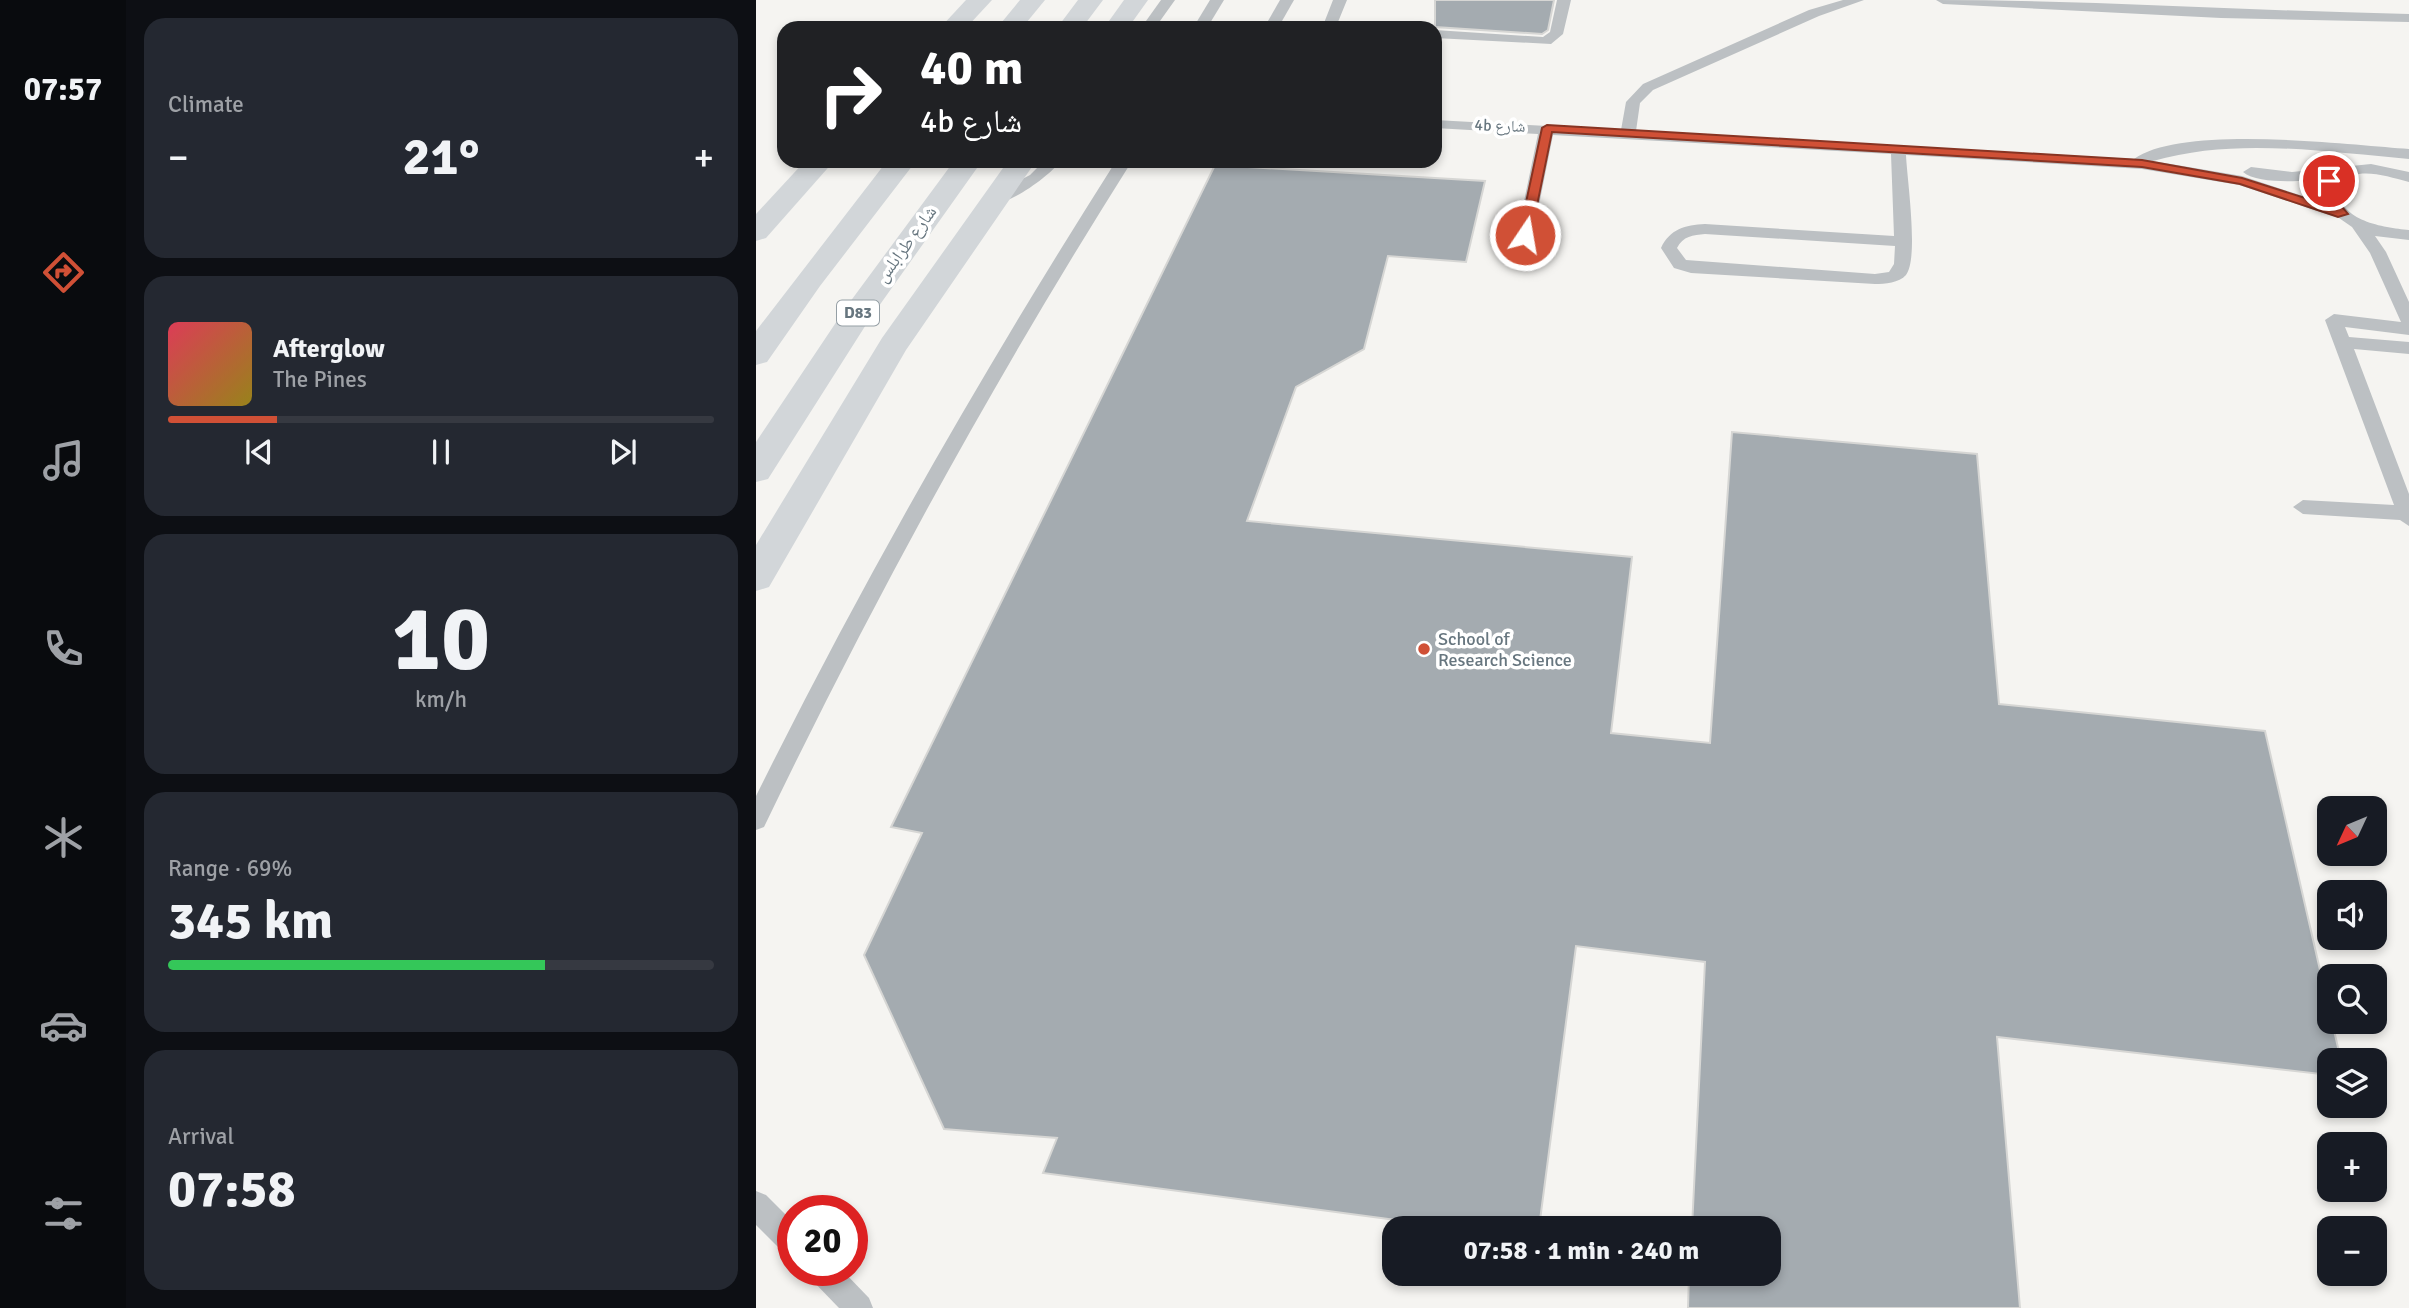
<!DOCTYPE html>
<html lang="en">
<head>
<meta charset="utf-8">
<style>
	:root { --surface:#171b24; --page:#242831; --text:#f1f3f6; --muted:#9ea1a6; --line:#363941; --accent:#d05036 }
	body { margin:0; font-family:Signika,"Noto Naskh Arabic",sans-serif; background:var(--page); color:var(--text); height:100vh; display:flex; flex-direction:column; font-size:26px; white-space:nowrap }
	* { box-sizing:border-box; margin:0 }
	p { font-size:23px; color:var(--muted) }
	.icon { flex:none; width:38px; height:38px; fill:none; stroke:currentColor; stroke-width:2; stroke-linecap:round; stroke-linejoin:round }
	.map { position:relative; flex:1; overflow:hidden }
	.side { display:flex; flex-direction:column; gap:18px; padding:18px; background:#0d0f14; width:630px }
	.side>* { flex:none }
	.banner { position:absolute; left:21px; top:21px; width:665px; height:147px; border-radius:21px; box-shadow:0 4px 10px #0003; background:#202124; color:#fff; overflow:hidden }
	.needle { width:46px; rotate:226deg }
	.fabs { position:absolute; left:1561px; top:796px; display:grid; gap:14px }
	.fabs a { display:grid; place-items:center; width:70px; height:70px; border-radius:14px; background:var(--surface); box-shadow:0 4px 10px #0003; font-size:35px }
	.speed { position:absolute; left:21px; top:1195px; display:flex; gap:14px; font-size:35px; font-weight:700; text-align:center }
	.speed>* { display:grid; place-content:center; width:91px; height:91px; border-radius:50%; background:var(--surface); box-shadow:0 4px 10px #0003; line-height:1 }
	.speed .limit { border:10px solid #d22; background:#fff; color:#111 }
	.pin { position:absolute; display:grid; place-items:center; width:60px; height:60px; color:#fff; margin:-30px; border:4px solid #fff; border-radius:50%; box-shadow:0 2px 7px #0007 }
	.me { position:absolute; width:77px; margin:-38px; rotate:12deg; stroke-linejoin:round; filter:drop-shadow(0 0 5px #0008) }
	.turn { display:flex; align-items:center; gap:24px; height:147px; padding:0 28px; font-size:32px }
	.turn .icon { width:91px; height:91px; stroke-width:2.5 }
	.turn b { display:block; font-size:49px; line-height:60px }
	.big { font-size:52px; font-weight:800; line-height:1.1 }
	.side .card { flex:1; display:flex; flex-direction:column; justify-content:center; gap:10px; min-width:0; padding:0 24px; border-radius:21px; background:var(--page) }
	.side .dial { align-items:center; gap:0 }
	.dial b { font-size:91px; line-height:1 }
	.song { display:flex; align-items:center; gap:21px }
	.cover { width:84px; height:84px; border-radius:10px; background:linear-gradient(135deg,hsl(350 70% 55%),hsl(50 70% 35%)) }
	.played { height:7px; border-radius:4px; background:linear-gradient(90deg,var(--accent) 20%,var(--line) 20%) }
	.keys { display:flex; justify-content:space-around; direction:ltr }
	.heat { display:flex; justify-content:space-between; align-items:center; font-size:38px; direction:ltr }
	.charge { height:10px; border-radius:5px; background:linear-gradient(90deg,#34c759 69%,var(--line) 0) }
	.trip { position:absolute; left:626px; top:1216px; width:399px; height:70px; border-radius:21px; background:var(--surface); box-shadow:0 4px 10px #0003; font-weight:800; line-height:70px; text-align:center }
	main { display:flex; flex:1; min-height:0 }
	.menu { display:flex; flex-direction:column; width:126px; justify-content:space-around; align-items:center; background:#090b0e; color:var(--muted) }
	.menu .icon { width:49px; height:49px }
	.menu .on { color:var(--accent) }
	.menu b { font-size:32px; color:var(--text) }
	.map>svg:first-child { display:block }
</style>
</head>
<body>
<main>
<nav class="menu">
<b>07:57</b>
<svg class="icon on" aria-label="directions" viewBox="0 0 24 24"><path d="M12 3l9 9-9 9-9-9zM9 14v-3h6M13 9l2 2-2 2"/></svg>
<svg class="icon" aria-label="music" viewBox="0 0 24 24"><path d="M9 18V5l10-2v13"/><circle cx="6" cy="18" r="3"/><circle cx="16" cy="16" r="3"/></svg>
<svg class="icon" aria-label="phone" viewBox="0 0 24 24"><path d="M5 4h4l2 5-3 2q2 4 5 5l2-3 5 2v4C11 20 4 13 5 4z"/></svg>
<svg class="icon" aria-label="climate" viewBox="0 0 24 24"><path d="M12 3v18M4 7l16 10M4 17L20 7"/></svg>
<svg class="icon" aria-label="car" viewBox="0 0 24 24"><path d="M5 17H2v-5l4-1 3-4h7l3 4 3 1v5h-3M9 17h6M6 11h13"/><circle cx="7" cy="17" r="2"/><circle cx="17" cy="17" r="2"/></svg>
<svg class="icon" aria-label="filters" viewBox="0 0 24 24"><path d="M4 7h16M4 17h16"/><circle cx="9" cy="7" r="2"/><circle cx="15" cy="17" r="2"/></svg>
</nav>
<section class="side">
<div class="card"><p>Climate</p>
<div class="heat"><a>−</a><b class="big">21°</b><a>+</a></div>
</div>
<div class="card">
<div class="song"><i class="cover"></i><div><b>Afterglow</b><p>The Pines</p></div></div>
<div class="played"></div>
<div class="keys"><svg class="icon" aria-label="previous" viewBox="0 0 24 24"><path d="M18 5L8 12l10 7zM5 5v14"/></svg><svg class="icon" aria-label="pause" viewBox="0 0 24 24"><path d="M8 5v14M16 5v14"/></svg><svg class="icon" aria-label="next" viewBox="0 0 24 24"><path d="M6 5l10 7-10 7zM19 5v14"/></svg></div>
</div>
<div class="card dial"><b>10</b><p>km/h</p></div>
<div class="card"><p>Range · 69%</p><b class="big">345 km</b><div class="charge"></div></div>
<div class="card"><p>Arrival</p><b class="big">07:58</b></div>
</section>
<div class="map">
<svg width="1653" height="1308" viewBox="0 0 1653 1308">
	<rect width="100%" height="100%" fill="#f5f4f1"/>
	<!-- building -->
	<g fill="#a4abb0" stroke="#d6d6d4" stroke-width="2">
		<polygon points="679,0 798,0 792,30 786,34 679,27"/>
		<polygon points="459,165 729,181 710,262 632,256 608,349 540,387 491,521 876,557 855,733 954,743 976,432 1221,454 1243,704 1509,731 1573,1009 1573,1022 1576,1022 1585,1060 1573,1060 1573,1075 1241,1037 1264,1308 932,1308 933,1274 1013,1274 1013,1228 936,1228 949,962 820,946 783,1228 700,1228 287,1173 301,1138 188,1129 108,955 166,833 135,827"/>
	</g>
	<g fill="none" stroke-linecap="round" stroke-linejoin="round">
		<!-- service -->
		<g fill="#bcc0c3" fill-rule="evenodd">
			<polygon points="405,0 419,0 399,28 385,28"/>
			<polygon points="454,0 468,0 451,28 437,28"/>
			<polygon points="524,0 538,0 522,28 508,28"/>
			<polygon points="577,0 591,0 582,22 590,28 574,28 568,23"/>
			<polygon points="801,0 815,0 807,34 795,44 679,38 679,30 787,37 794,32"/>
			<path d="M1087,0H1108L1063,16L897,90L884,103L880,131L1378,159C1427,124 1592,145 1653,149V159C1568,152 1480,137 1397,161L1486,176L1571,204L1566,193L1569,179C1549,181 1502,185 1487,172L1495,167L1536,172L1615,164L1653,172V182C1629,176 1605,167 1584,181C1576,220 1625,227 1653,230V240L1619,236L1630,252L1653,302V335L1589,327L1593,337L1653,342V354L1598,349L1653,494V526L1644,520L1547,514L1537,507L1547,500L1638,505L1569,320L1578,314L1645,322L1614,253L1596,227L1583,218L1483,185L1386,169L1150,155C1151,179 1163,258 1150,275C1143,283 1129,284 1119,284L935,273L918,268L905,248C914,229 929,225 949,224L1138,236L1135,154L797,135L777,235L769,240L761,235L782,134L679,128V120L865,130L870,102L887,84L1053,10ZM949,234L1139,246L1138,264L1133,272L1119,274L930,260L921,248C927,236 937,235 949,234Z"/>
			<path d="M1180,0C1338,0 1495,11 1653,14V22L1465,18L1187,4Z"/>
			<path d="M288,161H305C293,176 251,208 232,203V197L274,175Z"/>
			<path d="M360,161H376C240,376 118,598 8,827L0,830V796C108,578 229,367 360,161Z"/>
			<polygon points="0,1191 10,1195 37,1222 37,1256 27,1252 0,1225"/>
			<polygon points="52,1270 86,1270 113,1298 117,1308 83,1308 56,1280"/>
		</g>
		<!-- motorway -->
		<g fill="#d2d6d9" fill-rule="evenodd">
			<polygon points="210,0 236,0 210,28 184,28"/>
			<polygon points="264,0 289,0 266,28 241,28"/>
			<polygon points="322,0 347,0 326,28 301,28"/>
			<polygon points="368,0 392,0 372,28 348,28"/>
			<polygon points="49,161 78,161 10,238 0,241 0,214"/>
			<polygon points="131,161 160,161 64,286 11,362 0,365 0,331"/>
			<polygon points="198,161 226,161 113,320 12,479 0,482 0,442 91,306"/>
			<polygon points="252,161 280,161 150,350 13,587 0,591 0,545 126,338"/>
		</g>
	</g>
	<!-- route -->
	<path fill="#d05036" stroke="#873423" stroke-width="2" d="M791,125L1386,160L1486,178L1571,205L1565,191L1567,181L1573,178L1579,181C1575,197 1583,203 1592,214L1582,217L1484,184L1386,167L796,132L775,235L769,239L763,235L786,128Z"/>
	<!-- markers -->
	<circle fill="#d05036" stroke="#fff" stroke-width="2.5" cx="668" cy="649" r="7"/>
	<g text-anchor="middle" dominant-baseline="central" stroke-width="7" stroke-linejoin="round" paint-order="stroke">
		<!-- far-street labels -->
		<g font-size="16" fill="#67767f" stroke="#fff">
			<text transform="translate(744 126) rotate(2)">4b شارع</text>
		</g>
		<!-- shield labels -->
		<rect fill="#fff" stroke="#959fa5" stroke-width="2" x="81" y="300.5" width="42" height="25" rx="5"/>
		<g font-size="16" font-weight="bold" fill="#67767f">
			<text x="102" y="313">D83</text>
		</g>
		<!-- street labels -->
		<g font-size="18" fill="#67767f" stroke="#fff">
			<text transform="translate(150 244) rotate(-54)">شارع طرابلس</text>
		</g>
		<!-- poi labels -->
		<g font-size="18" fill="#67767f" stroke="#fff" text-anchor="start">
			<text x="682" y="639">School of<tspan x="682" dy="21">Research Science</tspan></text>
		</g>
	</g>
</svg>
<div class="fabs">
<a><svg class="needle" viewBox="-14 -14 28 28"><path d="M0-13l5 13h-10z" fill="#e53935"/><path d="M0 13l5-13h-10z" fill="#9ea1a6"/></svg></a>
<a><svg class="icon" aria-label="sound" viewBox="0 0 24 24"><path d="M4 9h4l5-4v14l-5-4H4zM17 9q2 3 0 6"/></svg></a>
<a><svg class="icon" aria-label="search" viewBox="0 0 24 24"><circle cx="10" cy="10" r="6"/><path d="M15 15l6 6"/></svg></a>
<a><svg class="icon" aria-label="layers" viewBox="0 0 24 24"><path d="M12 4l9 5-9 5-9-5zM3 14l9 5 9-5"/></svg></a>
<a>+</a>
<a>−</a>
</div>
<div class="speed"><div class="limit">20</div></div>
<div class="pin" style="left:1573px;top:181px;background:#d93025"><svg class="icon" aria-label="arrive" viewBox="0 0 24 24"><path d="M6 21V4h12l-3 4 3 4H6"/></svg></div>
<svg class="me" style="left:769px;top:235px" viewBox="-20 -20 40 40"><circle r="17" fill="#d05036" stroke="#fff" stroke-width="3"/><path d="M0-11L8 9 0 5-8 9z" fill="#fff"/></svg>
<div class="trip">07:58 · 1 min · 240 m</div>
<div class="banner">
<div class="turn"><svg class="icon" aria-label="right" viewBox="0 0 24 24"><path d="M7 20v-9h11M14 6l5 5-5 5"/></svg><div><b>40 m</b>4b شارع</div></div>
</div>
</div>
</main>
</body>
</html>
